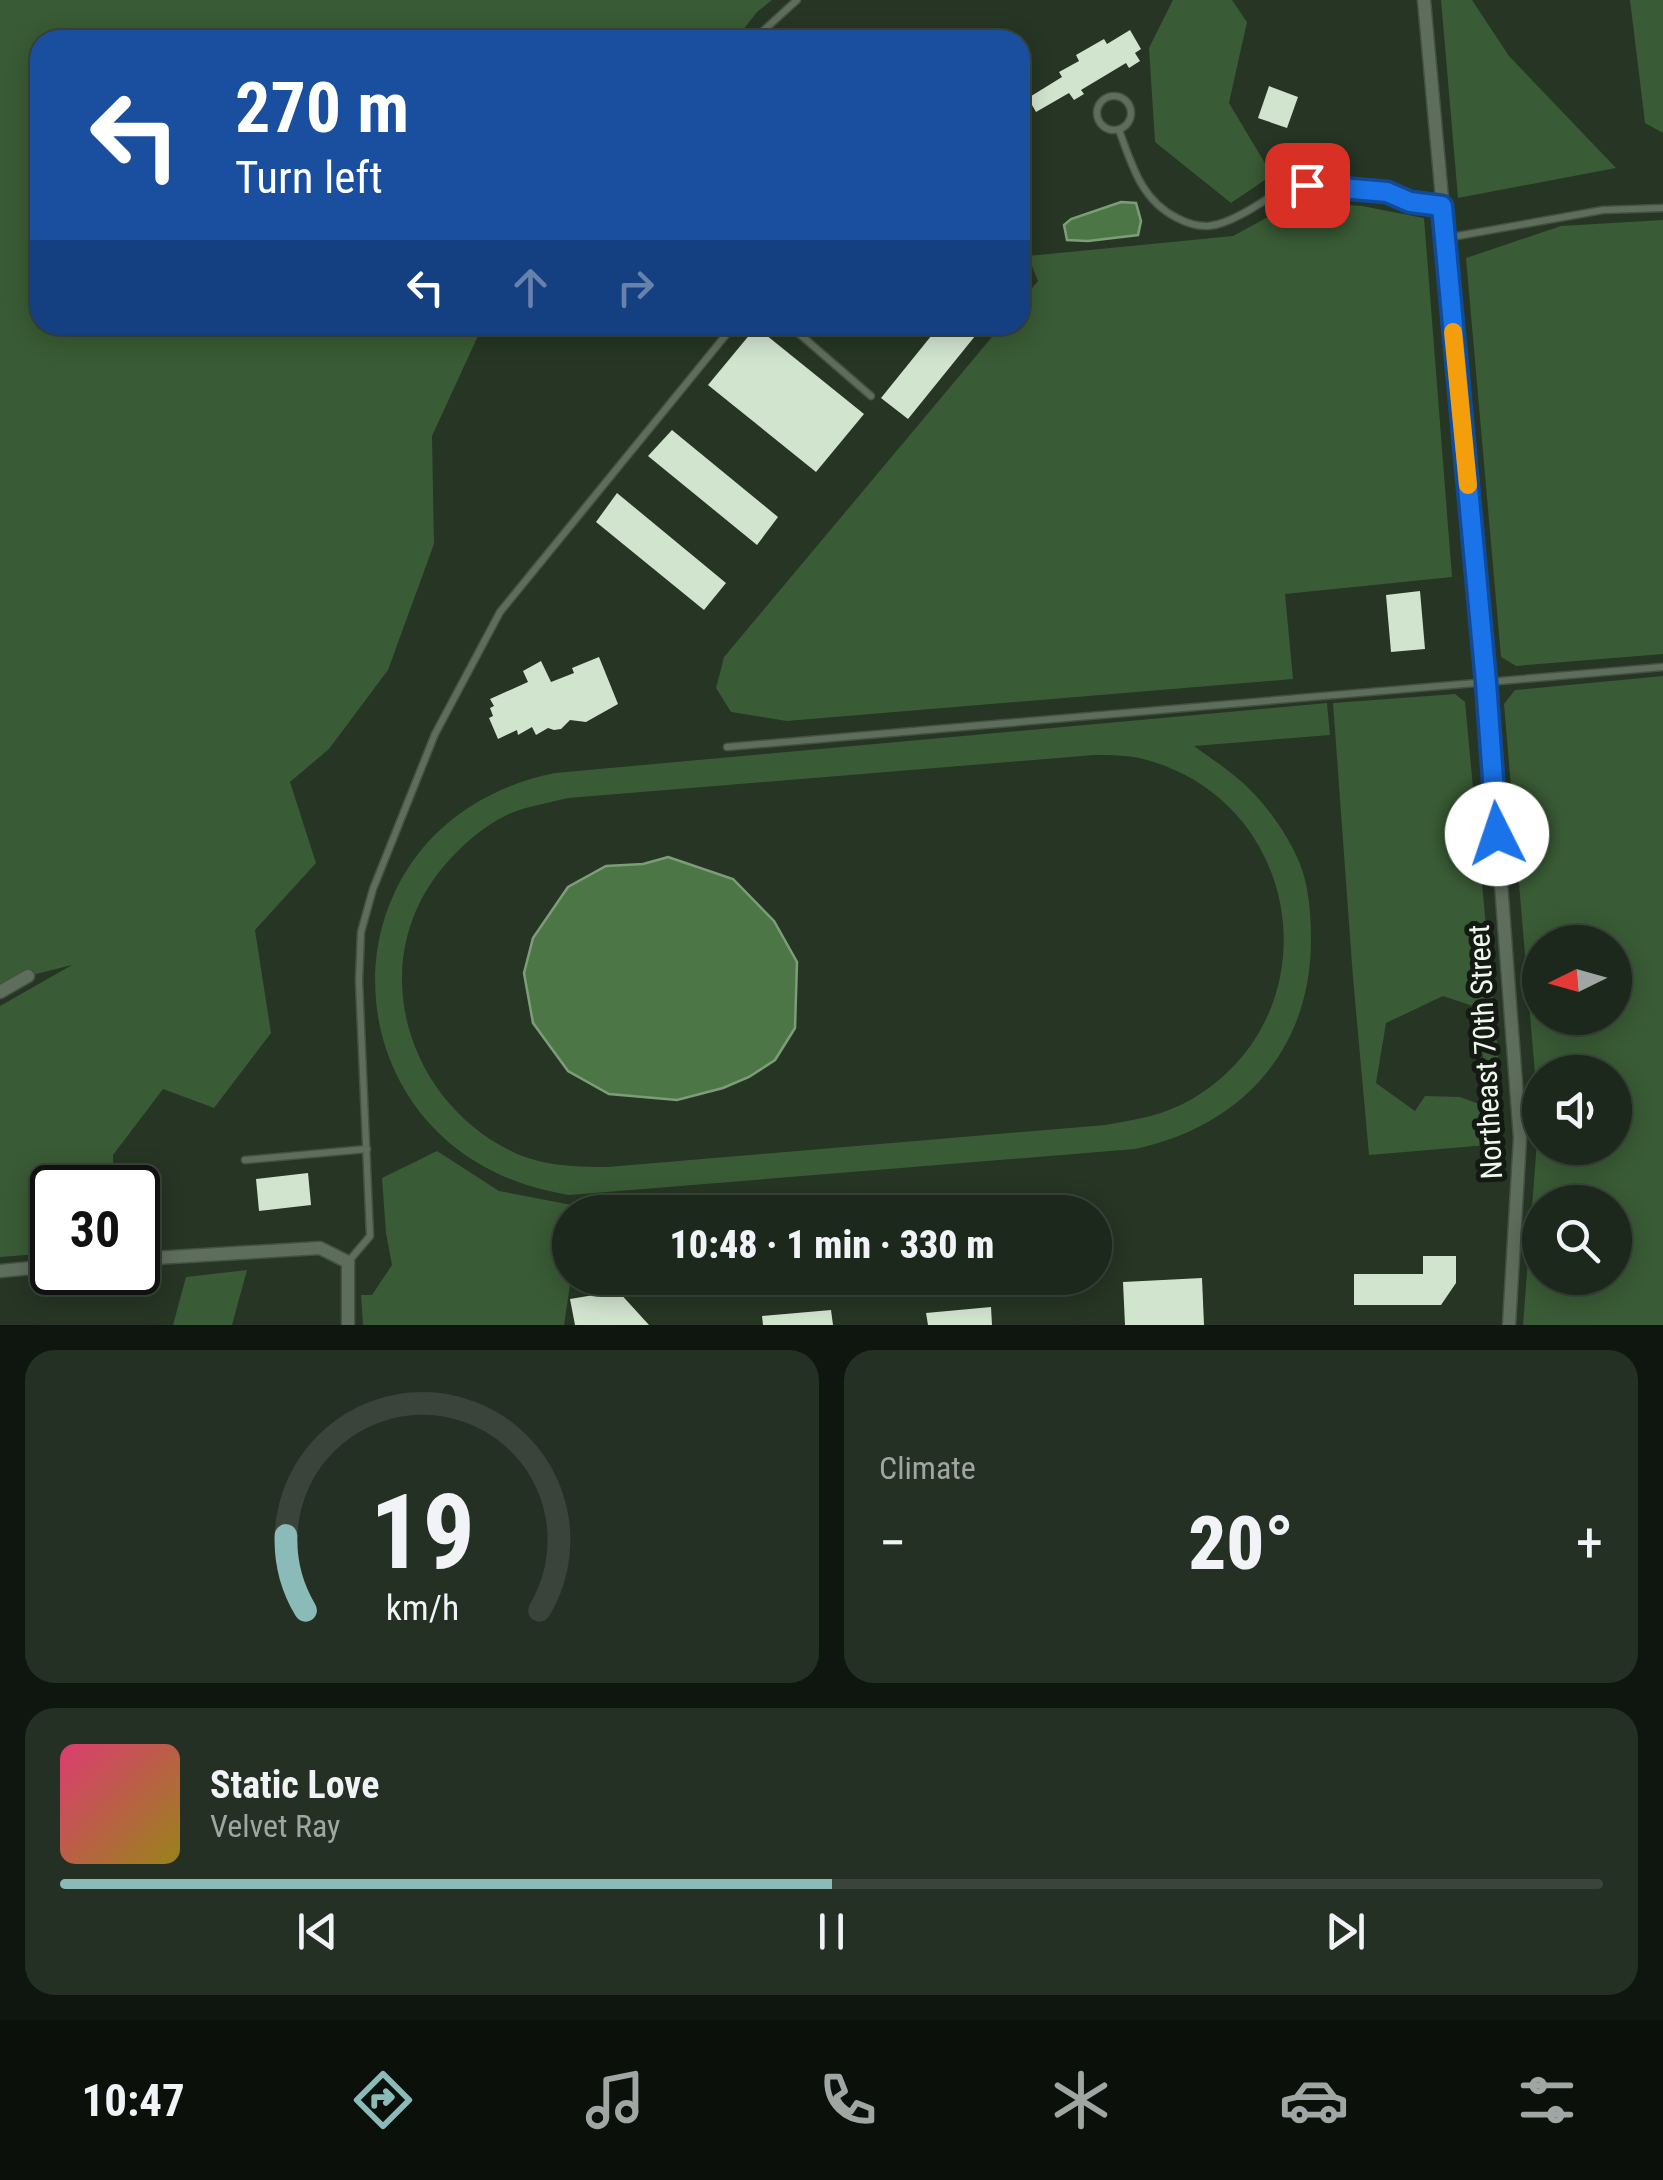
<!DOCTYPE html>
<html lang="en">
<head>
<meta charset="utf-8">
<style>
	:root { --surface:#1c281b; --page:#253024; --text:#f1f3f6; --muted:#a0a6a3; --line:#3a443a; --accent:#8bbbb9 }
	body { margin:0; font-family:"Roboto Condensed",sans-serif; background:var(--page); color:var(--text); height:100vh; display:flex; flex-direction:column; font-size:38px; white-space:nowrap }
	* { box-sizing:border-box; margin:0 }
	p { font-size:32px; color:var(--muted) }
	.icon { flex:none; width:55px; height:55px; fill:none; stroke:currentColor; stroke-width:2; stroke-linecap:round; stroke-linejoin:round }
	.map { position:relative; height:1325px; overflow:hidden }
	.drawer { display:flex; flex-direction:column; gap:25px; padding:25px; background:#0f160f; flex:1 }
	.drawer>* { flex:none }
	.top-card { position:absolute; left:30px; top:30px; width:1000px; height:305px; border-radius:30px; box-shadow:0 5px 25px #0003,0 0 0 2px var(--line); background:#1a4fa0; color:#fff; overflow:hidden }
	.needle { width:65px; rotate:265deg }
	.buttons { position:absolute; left:1522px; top:925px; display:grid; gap:20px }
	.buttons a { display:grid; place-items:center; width:110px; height:110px; border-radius:50%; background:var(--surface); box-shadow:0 5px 25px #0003,0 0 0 2px var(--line); font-size:50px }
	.speed { position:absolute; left:30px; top:1165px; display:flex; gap:20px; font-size:50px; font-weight:700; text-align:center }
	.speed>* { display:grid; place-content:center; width:130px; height:130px; border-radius:50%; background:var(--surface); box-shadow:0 5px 25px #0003,0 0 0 2px var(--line); line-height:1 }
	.speed .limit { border:5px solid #111; border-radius:15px; background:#fff; color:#111 }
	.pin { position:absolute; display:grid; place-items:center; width:85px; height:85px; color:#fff; margin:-42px; border-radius:20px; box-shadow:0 5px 15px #0006 }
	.me { position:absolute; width:110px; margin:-55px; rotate:356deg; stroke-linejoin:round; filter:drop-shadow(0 0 8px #0008) }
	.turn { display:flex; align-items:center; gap:35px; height:210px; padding:0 40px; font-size:45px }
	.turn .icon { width:130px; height:130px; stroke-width:2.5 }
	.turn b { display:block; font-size:70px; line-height:85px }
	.lanes { display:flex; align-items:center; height:95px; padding:0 40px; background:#0003; justify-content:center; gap:50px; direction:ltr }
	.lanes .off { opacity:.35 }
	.big { font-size:75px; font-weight:800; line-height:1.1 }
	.drawer .widget { flex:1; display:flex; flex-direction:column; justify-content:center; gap:15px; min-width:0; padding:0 35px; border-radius:30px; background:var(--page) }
	.drawer .dial { align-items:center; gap:0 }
	.dial svg { height:260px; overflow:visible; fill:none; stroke:var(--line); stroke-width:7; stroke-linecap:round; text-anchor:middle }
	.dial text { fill:var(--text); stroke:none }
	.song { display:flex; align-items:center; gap:30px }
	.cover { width:120px; height:120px; border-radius:15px; background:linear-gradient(135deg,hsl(340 70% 55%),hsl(50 70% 35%)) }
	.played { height:10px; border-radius:5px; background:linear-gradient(90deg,var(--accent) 50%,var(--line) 50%) }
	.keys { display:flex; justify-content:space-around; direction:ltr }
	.heat { display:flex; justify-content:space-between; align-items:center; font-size:55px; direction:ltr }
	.drawer .tiles { flex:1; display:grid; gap:25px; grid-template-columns:1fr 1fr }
	.widget:last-child { grid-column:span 2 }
	.trip { position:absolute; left:552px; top:1195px; width:560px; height:100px; border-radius:50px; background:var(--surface); box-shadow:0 5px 25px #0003,0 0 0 2px var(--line); font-weight:800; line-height:100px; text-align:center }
	.menu { display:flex; height:160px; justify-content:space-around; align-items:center; background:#0b100b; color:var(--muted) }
	.menu .icon { width:70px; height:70px }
	.menu .on { color:var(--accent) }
	.menu b { font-size:45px; color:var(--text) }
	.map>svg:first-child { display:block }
</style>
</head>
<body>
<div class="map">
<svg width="1663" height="1325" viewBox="0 0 1663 1325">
	<rect width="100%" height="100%" fill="#263524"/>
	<!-- green -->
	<g fill="#395b35" fill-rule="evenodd">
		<polygon points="0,0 772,0 757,12 735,40 40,40 40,325 483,325 432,436 434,544 388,670 329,749 290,782 316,863 255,930 271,1033 214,1108 163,1089 113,1155 114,1187 52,1188 52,1253 0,1257 0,1006 72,965 28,976 0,992"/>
		<polygon points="1173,0 1232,0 1247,22 1229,103 1272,175 1231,203 1155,142 1149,48"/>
		<polygon points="1441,0 1472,0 1509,56 1616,168 1458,198"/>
		<polygon points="1630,0 1663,0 1663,133 1645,123"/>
		<polygon points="1297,201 1362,206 1424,218 1452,577 1285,594 1293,679 787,721 731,712 716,688 724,657 1002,325 1020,325 1020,303 1038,281 1028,256 1233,236"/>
		<polygon points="1663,220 1663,654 1516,666 1501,657 1466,258 1561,226"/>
		<path d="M1663,676V1325H1523L1537,1141V1098L1504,704L1515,690ZM1540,942H1615V1018H1540ZM1615,1072V1148H1540V1072ZM1540,1202H1615V1278H1540Z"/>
		<polygon points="1455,694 1465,702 1500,1076 1483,1058 1476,1007 1443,996 1386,1023 1376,1083 1415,1111 1425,1096 1460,1097 1498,1111 1500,1144 1369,1155 1353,978 1333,703"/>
		<path d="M1327,703L1330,735L1194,746C1206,755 1219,763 1231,773C1260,795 1286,830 1300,864C1309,887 1311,915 1311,940C1311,1050 1241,1127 1135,1149L569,1195C318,1156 308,823 555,773ZM1094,755C1112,755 1130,755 1147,760C1305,804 1334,1015 1192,1099C1165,1115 1135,1120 1105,1125L608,1167C575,1167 541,1166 511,1151C405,1099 364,960 444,866C462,845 483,826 509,814C528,806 548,803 568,798Z"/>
		<polygon points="437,1151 499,1191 572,1205 572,1212 570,1212 571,1278 564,1325 363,1325 361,1295 372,1295 392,1265 386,1233 382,1178"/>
		<polygon points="247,1270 232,1325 173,1325 186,1277"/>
	</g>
	<!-- water -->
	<g fill="#4d7647" stroke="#7d9d79" stroke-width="2.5">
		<polygon points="1121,202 1136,203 1141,221 1138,235 1088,241 1067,240 1064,225 1071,219"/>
		<polygon points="668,857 733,879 774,921 797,962 795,1028 775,1060 749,1077 723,1088 677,1100 609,1094 568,1071 533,1023 524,973 533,938 568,887 606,866 643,864"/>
	</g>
	<!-- building -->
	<g fill="#d1e4ce">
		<polygon points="1130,30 1141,49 1135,53 1140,61 1129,68 1126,63 1081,90 1084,94 1074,100 1069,93 1036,112 1028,98 1062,77 1059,72 1079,61 1076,55 1104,39 1107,44"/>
		<polygon points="1269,86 1298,97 1287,128 1258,118"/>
		<polygon points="940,325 984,325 908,419 881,398"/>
		<polygon points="756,327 864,414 816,472 708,385"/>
		<polygon points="672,430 778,517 757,545 648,456"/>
		<polygon points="617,493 726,583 704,610 596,522"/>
		<polygon points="1420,591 1425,649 1391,652 1386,595"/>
		<polygon points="599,657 618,704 586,722 570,720 561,729 554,730 548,728 536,735 532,727 518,735 517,730 498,739 489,718 493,716 490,708 494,706 490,699 528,682 523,671 541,661 551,682 574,673 572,668"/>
		<polygon points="308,1173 311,1205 259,1211 256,1179"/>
		<polygon points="1423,1256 1456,1256 1456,1283 1441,1305 1354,1305 1354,1274 1423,1274"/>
		<polygon points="1202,1278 1204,1325 1125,1325 1123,1282"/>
		<polygon points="618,1291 649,1325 575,1325 570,1299"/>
		<polygon points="991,1307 992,1325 928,1325 926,1313"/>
		<polygon points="831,1310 833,1325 763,1325 762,1316"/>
	</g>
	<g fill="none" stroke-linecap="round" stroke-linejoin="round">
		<defs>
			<g id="lane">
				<polyline points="753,40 797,0"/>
				<circle cx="1114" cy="113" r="17"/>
				<path d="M1119,130C1132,165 1141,200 1177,218C1202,231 1218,227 1242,214C1264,203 1279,187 1305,185C1329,184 1358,187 1382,192C1392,193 1401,199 1411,202C1421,204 1432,205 1442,206"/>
				<polyline points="1446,238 1603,210 1663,208"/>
				<polyline points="789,325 871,396"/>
				<polyline points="727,747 1663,667"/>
				<polyline points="245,1160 367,1149"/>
				<polyline points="348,1262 370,1236 359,981 361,932 373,889 435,734 500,612 734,325"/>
			</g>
			<g id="street">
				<polyline points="1424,0 1486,683 1520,1138 1509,1325"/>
				<polyline points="0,992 28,976"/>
				<polyline points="138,1259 320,1248 348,1262 348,1325"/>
				<polyline points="0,1271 52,1266"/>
			</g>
		</defs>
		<!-- lane casing -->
		<use href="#lane" stroke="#455143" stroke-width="9"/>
		<!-- street casing -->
		<use href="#street" stroke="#455143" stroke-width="15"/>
		<!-- lane -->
		<use href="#lane" stroke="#5e6e5c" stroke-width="6"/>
		<!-- street -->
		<use href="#street" stroke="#5e6e5c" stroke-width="12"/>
	</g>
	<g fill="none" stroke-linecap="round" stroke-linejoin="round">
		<defs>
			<polyline id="route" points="1307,185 1387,192 1410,202 1442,206 1486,682 1497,834"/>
		</defs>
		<!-- route casing -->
		<use href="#route" stroke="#114b97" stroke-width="25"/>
		<!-- route -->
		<use href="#route" stroke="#1a73e8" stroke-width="18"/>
		<!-- slow -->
		<polyline stroke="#f59e0b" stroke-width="18" points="1453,332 1468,485"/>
	</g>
	<g text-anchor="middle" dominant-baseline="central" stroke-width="10" stroke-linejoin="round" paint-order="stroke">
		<!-- street labels -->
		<g font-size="30" fill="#eef8ed" stroke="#141a13">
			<text transform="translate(1485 1052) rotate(-93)">Northeast 70th Street</text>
		</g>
	</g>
</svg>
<div class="buttons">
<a><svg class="needle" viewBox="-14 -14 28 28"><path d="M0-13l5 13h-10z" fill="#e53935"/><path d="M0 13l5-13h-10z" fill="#a0a6a3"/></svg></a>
<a><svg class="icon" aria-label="sound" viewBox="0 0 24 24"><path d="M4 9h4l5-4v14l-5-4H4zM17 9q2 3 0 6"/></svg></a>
<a><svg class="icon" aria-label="search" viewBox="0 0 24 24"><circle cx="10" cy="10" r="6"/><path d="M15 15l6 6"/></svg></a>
</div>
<div class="speed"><div class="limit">30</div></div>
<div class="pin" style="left:1307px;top:185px;background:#d93025"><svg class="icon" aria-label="arrive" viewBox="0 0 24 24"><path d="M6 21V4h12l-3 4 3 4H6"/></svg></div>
<svg class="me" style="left:1497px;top:834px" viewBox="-20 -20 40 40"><circle r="19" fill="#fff"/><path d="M0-13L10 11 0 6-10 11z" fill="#1a73e8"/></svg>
<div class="trip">10:48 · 1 min · 330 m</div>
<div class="top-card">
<div class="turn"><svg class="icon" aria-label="left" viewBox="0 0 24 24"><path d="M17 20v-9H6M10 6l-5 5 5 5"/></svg><div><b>270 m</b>Turn left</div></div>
<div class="lanes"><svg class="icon" aria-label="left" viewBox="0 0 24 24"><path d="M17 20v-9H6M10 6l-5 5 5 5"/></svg><svg class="icon off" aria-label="ahead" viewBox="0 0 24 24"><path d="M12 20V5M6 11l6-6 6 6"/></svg><svg class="icon off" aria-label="right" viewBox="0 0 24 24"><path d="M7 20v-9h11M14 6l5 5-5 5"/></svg></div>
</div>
</div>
<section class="drawer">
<div class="tiles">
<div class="widget dial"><svg viewBox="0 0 100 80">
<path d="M14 69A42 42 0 1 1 86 69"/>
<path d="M14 69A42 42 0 0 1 8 46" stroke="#8bbbb9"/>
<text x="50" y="56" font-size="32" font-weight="700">19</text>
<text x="50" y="72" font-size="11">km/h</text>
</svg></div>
<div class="widget"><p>Climate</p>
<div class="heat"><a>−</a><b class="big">20°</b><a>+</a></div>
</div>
<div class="widget">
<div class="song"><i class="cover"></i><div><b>Static Love</b><p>Velvet Ray</p></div></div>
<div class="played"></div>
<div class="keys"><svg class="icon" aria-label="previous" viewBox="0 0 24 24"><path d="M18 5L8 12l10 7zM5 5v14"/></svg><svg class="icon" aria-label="pause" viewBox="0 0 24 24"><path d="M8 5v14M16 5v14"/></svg><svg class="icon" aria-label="next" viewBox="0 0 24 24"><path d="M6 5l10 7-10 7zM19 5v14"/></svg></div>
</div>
</div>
</section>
<nav class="menu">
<b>10:47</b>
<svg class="icon on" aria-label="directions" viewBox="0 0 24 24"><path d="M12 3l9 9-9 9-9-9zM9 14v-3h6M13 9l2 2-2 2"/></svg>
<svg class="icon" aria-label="music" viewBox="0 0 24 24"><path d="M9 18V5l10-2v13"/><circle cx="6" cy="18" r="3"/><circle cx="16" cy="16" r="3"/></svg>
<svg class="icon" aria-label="phone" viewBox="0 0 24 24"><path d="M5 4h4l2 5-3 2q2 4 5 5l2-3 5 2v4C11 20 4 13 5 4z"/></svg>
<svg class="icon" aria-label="climate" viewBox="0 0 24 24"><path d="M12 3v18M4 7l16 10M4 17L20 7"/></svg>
<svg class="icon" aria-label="car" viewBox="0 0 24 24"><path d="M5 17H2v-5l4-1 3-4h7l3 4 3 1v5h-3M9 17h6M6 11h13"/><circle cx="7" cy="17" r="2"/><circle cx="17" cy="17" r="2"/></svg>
<svg class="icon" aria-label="filters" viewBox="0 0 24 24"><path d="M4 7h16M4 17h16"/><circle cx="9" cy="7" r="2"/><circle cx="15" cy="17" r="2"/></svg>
</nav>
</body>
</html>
